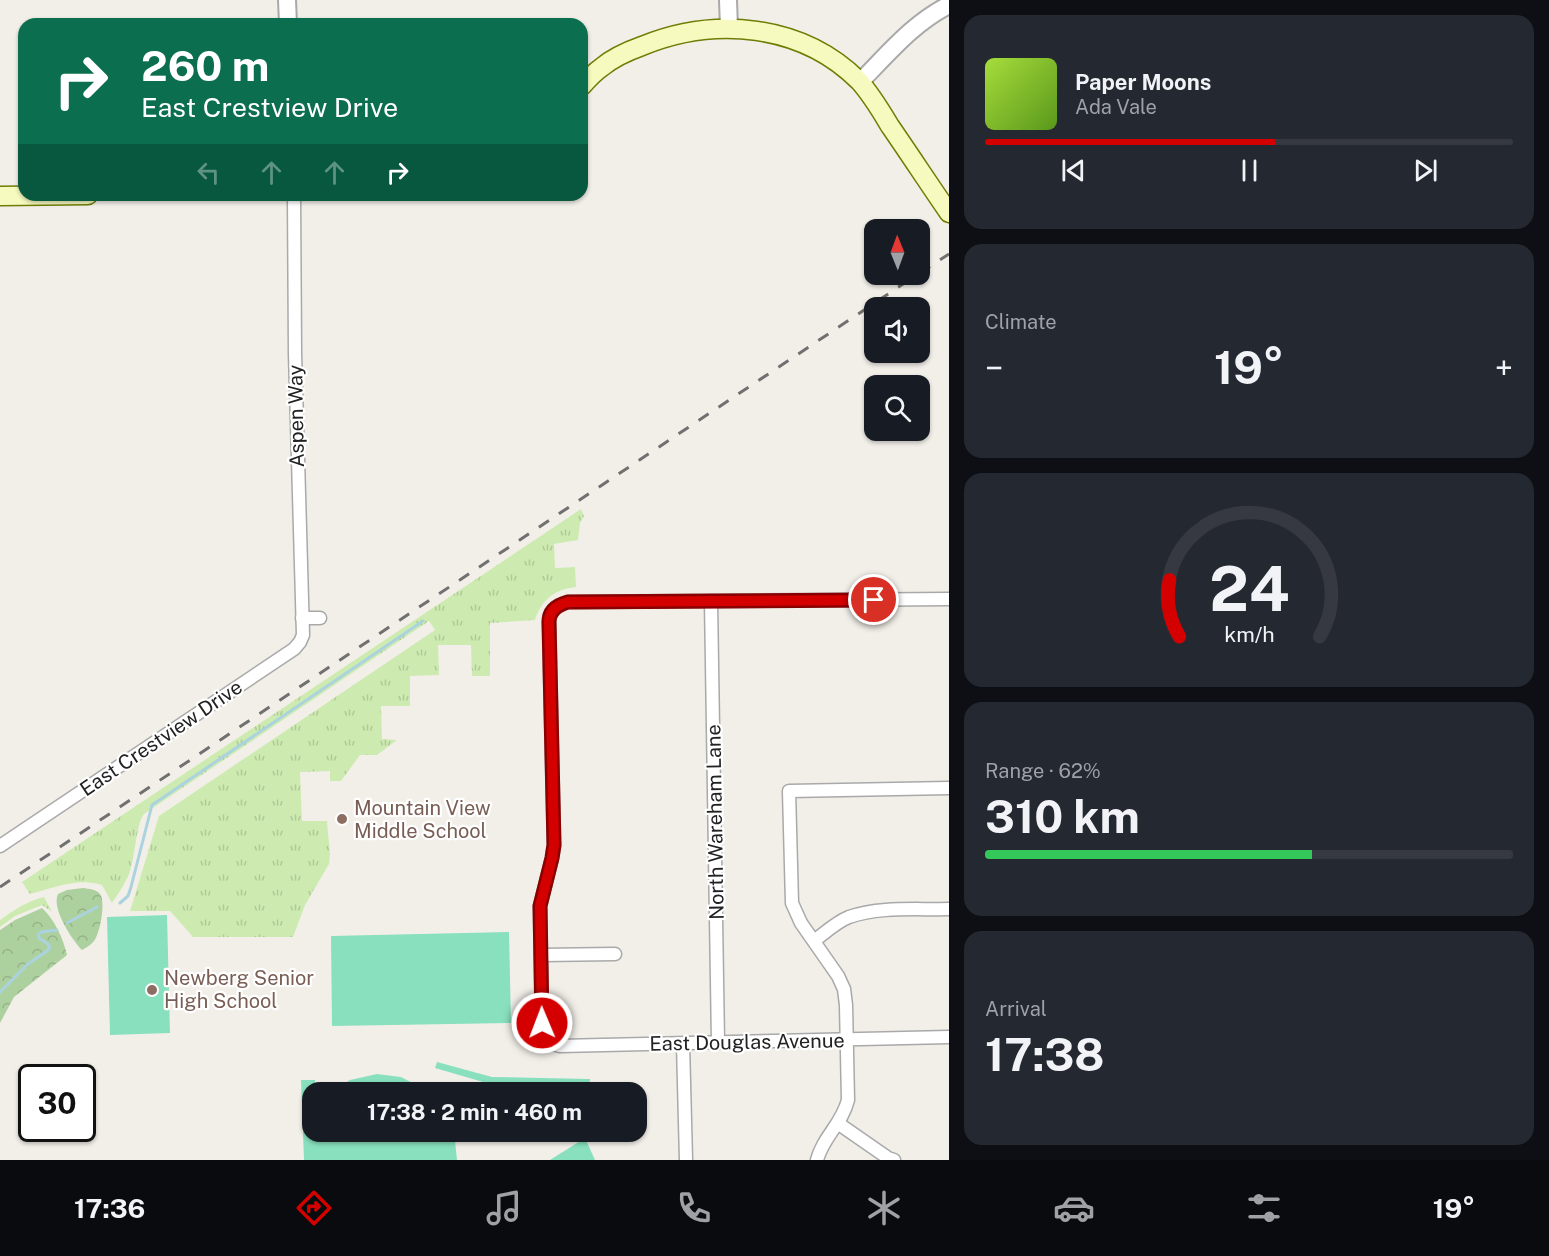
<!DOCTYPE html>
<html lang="en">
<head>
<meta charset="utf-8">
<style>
	:root { --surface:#171b24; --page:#242831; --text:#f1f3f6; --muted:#9ea1a6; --line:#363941; --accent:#d40000 }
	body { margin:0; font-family:"Public Sans",sans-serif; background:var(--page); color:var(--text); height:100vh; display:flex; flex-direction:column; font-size:22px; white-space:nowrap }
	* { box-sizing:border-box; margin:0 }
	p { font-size:20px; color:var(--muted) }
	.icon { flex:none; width:33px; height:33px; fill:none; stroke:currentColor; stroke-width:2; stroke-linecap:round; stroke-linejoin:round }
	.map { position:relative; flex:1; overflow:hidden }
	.sheet { display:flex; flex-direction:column; gap:15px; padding:15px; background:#0d0f14; width:600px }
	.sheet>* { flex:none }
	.banner { position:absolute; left:18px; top:18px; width:570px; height:183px; border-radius:18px; box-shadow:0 2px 4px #0004; background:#0b6e4f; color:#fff; overflow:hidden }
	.needle { width:39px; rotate:359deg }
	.buttons { position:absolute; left:864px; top:219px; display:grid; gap:12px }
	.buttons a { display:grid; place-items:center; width:66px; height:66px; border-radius:12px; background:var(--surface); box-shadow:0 2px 4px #0004; font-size:30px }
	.speed { position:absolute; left:18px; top:1064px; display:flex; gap:12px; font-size:30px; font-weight:700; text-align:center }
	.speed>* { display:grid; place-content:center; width:78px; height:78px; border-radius:50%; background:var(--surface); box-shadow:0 2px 4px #0004; line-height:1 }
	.speed .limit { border:3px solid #111; border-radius:9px; background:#fff; color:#111 }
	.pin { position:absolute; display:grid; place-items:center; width:51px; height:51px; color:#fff; margin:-26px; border:3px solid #fff; border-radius:50%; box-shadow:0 2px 6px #0007 }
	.me { position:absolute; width:66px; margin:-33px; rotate:359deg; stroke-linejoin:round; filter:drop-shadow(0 0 4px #0008) }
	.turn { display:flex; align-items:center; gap:21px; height:126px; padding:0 24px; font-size:27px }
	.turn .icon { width:78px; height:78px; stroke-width:2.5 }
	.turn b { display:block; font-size:42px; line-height:51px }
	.lanes { display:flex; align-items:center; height:57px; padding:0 24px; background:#0003; justify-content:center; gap:30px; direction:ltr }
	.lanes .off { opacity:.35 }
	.big { font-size:45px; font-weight:700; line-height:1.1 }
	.sheet .tile { flex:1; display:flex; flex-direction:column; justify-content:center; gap:9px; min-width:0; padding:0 21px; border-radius:18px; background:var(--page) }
	.sheet .dial { align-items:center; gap:0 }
	.dial svg { height:156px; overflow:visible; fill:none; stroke:var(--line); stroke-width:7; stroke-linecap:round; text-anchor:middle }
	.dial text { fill:var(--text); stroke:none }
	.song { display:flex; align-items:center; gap:18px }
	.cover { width:72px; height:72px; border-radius:9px; background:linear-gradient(135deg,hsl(80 70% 55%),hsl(90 70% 35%)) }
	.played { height:6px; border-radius:3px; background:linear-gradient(90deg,var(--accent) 55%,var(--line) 55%) }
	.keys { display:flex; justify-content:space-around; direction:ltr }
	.heat { display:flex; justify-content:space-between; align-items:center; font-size:33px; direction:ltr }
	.charge { height:9px; border-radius:4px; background:linear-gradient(90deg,#34c759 62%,var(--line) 0) }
	.trip { position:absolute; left:302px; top:1082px; width:345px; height:60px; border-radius:18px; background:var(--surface); box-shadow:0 2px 4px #0004; font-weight:700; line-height:60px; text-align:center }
	.tabs { display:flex; height:96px; justify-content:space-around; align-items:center; background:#090b0e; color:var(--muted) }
	.tabs .icon { width:42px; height:42px }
	.tabs .current { color:var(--accent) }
	.tabs b { font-size:27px; color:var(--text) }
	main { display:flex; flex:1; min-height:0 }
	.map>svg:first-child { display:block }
</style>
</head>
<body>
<main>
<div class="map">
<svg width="949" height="1160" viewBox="0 0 949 1160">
	<defs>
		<pattern id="grass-tufts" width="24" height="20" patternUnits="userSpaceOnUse" patternTransform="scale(1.5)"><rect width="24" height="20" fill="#cdebb0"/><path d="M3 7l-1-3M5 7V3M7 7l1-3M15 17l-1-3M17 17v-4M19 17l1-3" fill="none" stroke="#b0c997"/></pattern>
		<pattern id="forest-crowns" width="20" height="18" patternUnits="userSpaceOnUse" patternTransform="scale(1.5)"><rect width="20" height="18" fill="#add19e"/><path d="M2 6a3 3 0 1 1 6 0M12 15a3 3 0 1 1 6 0" fill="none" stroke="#95b388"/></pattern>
	</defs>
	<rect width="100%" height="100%" fill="#f2efe9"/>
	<!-- grass -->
	<g fill="url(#grass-tufts)">
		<path d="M581,509L584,516L580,523L578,540L554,544L555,568L575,567L576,587C555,589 541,600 535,620L490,623V676H472L471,645H438L439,675L410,676V706H381L382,739L397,740L377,755H360L341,781H330V771L300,772L302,821H327L330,854L329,864L305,905L293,937H193L170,911H130L159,816L435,630L429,621L144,814C136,824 135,859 129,874C125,884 118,894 112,903L102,885C79,877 53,888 30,894L22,882Z"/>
		<path d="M44,897L52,912L42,905L15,916L0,927V920C14,910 27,901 44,897Z"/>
	</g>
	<!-- forest -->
	<g fill="url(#forest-crowns)">
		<path d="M83,888C89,889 96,889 100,894C106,902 100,934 94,941C91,945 86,948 82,950C72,940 51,908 58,894L67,890Z"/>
		<path d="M42,908C55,920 63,938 67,955L14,997L0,1023V930L15,920Z"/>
	</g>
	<!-- pitch -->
	<g fill="#88e0be">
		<polygon points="167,915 170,1033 110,1035 107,917"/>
		<polygon points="509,932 511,1023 332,1026 331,936"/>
		<polygon points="437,1062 492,1077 590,1079 589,1092 505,1092 490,1084 435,1068"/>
		<polygon points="377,1074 401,1077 430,1092 331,1092 350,1080"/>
		<polygon points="301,1080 315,1080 315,1092 312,1092 312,1131 454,1131 457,1160 304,1160"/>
		<polygon points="585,1138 595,1160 550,1160"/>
	</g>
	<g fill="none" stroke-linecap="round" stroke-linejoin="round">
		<!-- stream -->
		<g stroke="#aad3df" stroke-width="3">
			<polyline points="120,903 128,896 131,887 152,805 423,621"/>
			<polyline points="67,923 97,907"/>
			<polyline points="0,992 28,964 47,951 50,947 47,943 40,939 38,935 41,932 57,930"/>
		</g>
		<defs>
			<g id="minor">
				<path d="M949,599L568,602C557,605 549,611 549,622L554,845L552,858L540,906L542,1024C543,1036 547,1044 560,1046L949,1037"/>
				<polyline points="711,601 718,1043"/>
				<polyline points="302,618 320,618"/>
				<polyline points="0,846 294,649 300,642 303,635 295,353 294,195"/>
				<path d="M814,941C825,933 836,922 849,917C880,906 917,910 949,909"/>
				<polyline points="541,955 615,954"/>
				<polyline points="683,1044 686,1160"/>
				<polyline points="839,1124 888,1158 894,1160"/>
				<path d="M817,1160C823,1137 842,1124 848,1100L846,1005L844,989L838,976L801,923L792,903L789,791L949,788"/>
			</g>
			<g id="tertiary">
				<polyline points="287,0 288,24"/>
				<polyline points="728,0 729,28"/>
				<path d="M860,82C888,54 913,23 949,5"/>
			</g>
			<g id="secondary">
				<path d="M582,86C588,79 595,72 602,67C614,57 628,51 642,46C715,16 802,24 859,81C871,94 881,111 890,126C910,155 929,184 949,213"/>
				<polyline points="0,196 88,195"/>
			</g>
		</defs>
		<!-- minor casing -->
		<use href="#minor" stroke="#a9a9a9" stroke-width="15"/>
		<!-- tertiary casing -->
		<use href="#tertiary" stroke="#a9a9a9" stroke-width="20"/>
		<!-- secondary casing -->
		<use href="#secondary" stroke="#707d05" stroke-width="21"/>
		<!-- minor -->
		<use href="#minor" stroke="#fff" stroke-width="12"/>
		<!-- tertiary -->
		<use href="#tertiary" stroke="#fff" stroke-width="16"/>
		<!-- secondary -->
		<use href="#secondary" stroke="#f7fabf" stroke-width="18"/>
		<!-- rail -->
		<g stroke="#707070" stroke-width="3" stroke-dasharray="12 12" stroke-linecap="butt">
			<polyline points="920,273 949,254"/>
			<polyline points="0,887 918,274"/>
		</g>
	</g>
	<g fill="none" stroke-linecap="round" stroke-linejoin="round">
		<defs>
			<path id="route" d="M542,1023L540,906L552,858L554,845L549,622C549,611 557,605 568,602L874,600"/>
		</defs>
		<!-- route casing -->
		<use href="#route" stroke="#8a0000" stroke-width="15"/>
		<!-- route -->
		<use href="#route" stroke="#d40000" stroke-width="10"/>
	</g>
	<!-- markers -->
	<g fill="#8d6e63" stroke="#fff" stroke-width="2">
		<circle cx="342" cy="819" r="6"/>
		<circle cx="152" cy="990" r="6"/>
	</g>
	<g text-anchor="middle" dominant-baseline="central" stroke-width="4.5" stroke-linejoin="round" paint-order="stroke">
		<!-- street labels -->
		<g font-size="20" fill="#222" stroke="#fff">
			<text transform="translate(296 416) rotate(-91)">Aspen Way</text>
			<text transform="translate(161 738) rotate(-34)">East Crestview Drive</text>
			<text transform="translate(715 822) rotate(-91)">North Wareham Lane</text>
			<text transform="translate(747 1042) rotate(-1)">East Douglas Avenue</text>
		</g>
		<!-- education labels -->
		<g font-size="20" fill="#785e54" stroke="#fff" text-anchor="start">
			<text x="354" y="808">Mountain View<tspan x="354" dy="23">Middle School</tspan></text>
			<text x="164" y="978">Newberg Senior<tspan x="164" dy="23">High School</tspan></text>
		</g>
	</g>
</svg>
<div class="buttons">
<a><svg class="needle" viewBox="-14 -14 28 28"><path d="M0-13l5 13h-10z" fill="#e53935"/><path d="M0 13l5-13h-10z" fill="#9ea1a6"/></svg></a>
<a><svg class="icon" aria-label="sound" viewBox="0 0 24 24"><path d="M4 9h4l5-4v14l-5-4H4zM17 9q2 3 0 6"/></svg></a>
<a><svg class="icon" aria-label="search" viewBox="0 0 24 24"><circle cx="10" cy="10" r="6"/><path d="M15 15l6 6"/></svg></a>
</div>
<div class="speed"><div class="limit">30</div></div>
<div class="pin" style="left:874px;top:600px;background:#d93025"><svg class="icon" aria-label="arrive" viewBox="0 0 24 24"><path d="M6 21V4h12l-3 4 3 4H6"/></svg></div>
<svg class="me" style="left:542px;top:1023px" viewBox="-20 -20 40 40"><circle r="17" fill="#d40000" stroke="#fff" stroke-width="3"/><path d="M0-11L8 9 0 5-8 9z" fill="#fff"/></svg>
<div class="trip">17:38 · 2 min · 460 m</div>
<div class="banner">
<div class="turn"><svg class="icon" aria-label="right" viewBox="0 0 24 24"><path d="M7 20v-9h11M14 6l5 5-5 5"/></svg><div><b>260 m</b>East Crestview Drive</div></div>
<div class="lanes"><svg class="icon off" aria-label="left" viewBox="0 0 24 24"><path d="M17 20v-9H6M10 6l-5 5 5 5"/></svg><svg class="icon off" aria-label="ahead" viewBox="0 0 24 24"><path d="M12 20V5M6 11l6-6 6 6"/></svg><svg class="icon off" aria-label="ahead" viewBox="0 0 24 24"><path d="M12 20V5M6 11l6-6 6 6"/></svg><svg class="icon" aria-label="right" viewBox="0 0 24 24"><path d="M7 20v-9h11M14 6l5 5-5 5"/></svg></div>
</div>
</div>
<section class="sheet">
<div class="tile">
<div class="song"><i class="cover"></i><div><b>Paper Moons</b><p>Ada Vale</p></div></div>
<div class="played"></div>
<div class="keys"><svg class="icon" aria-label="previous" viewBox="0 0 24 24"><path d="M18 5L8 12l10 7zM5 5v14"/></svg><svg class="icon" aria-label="pause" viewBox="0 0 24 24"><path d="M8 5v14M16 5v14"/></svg><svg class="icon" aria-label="next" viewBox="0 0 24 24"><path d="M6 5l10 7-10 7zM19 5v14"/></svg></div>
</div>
<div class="tile"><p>Climate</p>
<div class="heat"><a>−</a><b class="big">19°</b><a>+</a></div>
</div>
<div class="tile dial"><svg viewBox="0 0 100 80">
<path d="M14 69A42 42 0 1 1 86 69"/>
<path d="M14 69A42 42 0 0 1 9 40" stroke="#d40000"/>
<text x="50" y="56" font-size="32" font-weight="700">24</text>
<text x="50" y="72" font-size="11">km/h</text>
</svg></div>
<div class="tile"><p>Range · 62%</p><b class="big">310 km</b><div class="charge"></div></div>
<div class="tile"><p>Arrival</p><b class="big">17:38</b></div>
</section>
</main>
<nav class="tabs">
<b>17:36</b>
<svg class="icon current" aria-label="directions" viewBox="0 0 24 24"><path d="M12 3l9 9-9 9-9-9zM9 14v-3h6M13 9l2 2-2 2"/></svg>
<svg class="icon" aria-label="music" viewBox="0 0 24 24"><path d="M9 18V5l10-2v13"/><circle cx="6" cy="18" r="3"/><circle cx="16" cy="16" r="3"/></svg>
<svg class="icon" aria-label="phone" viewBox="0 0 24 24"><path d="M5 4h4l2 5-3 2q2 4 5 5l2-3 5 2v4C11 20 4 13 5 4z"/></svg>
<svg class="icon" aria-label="climate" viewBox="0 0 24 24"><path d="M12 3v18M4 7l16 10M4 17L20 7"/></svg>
<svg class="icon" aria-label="car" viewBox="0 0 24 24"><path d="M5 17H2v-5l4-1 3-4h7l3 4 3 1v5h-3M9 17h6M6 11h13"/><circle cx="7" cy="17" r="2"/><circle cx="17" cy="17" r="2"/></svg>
<svg class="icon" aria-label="filters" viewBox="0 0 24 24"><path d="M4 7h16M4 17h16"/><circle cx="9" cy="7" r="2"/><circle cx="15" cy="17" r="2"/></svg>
<b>19°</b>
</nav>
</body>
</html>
